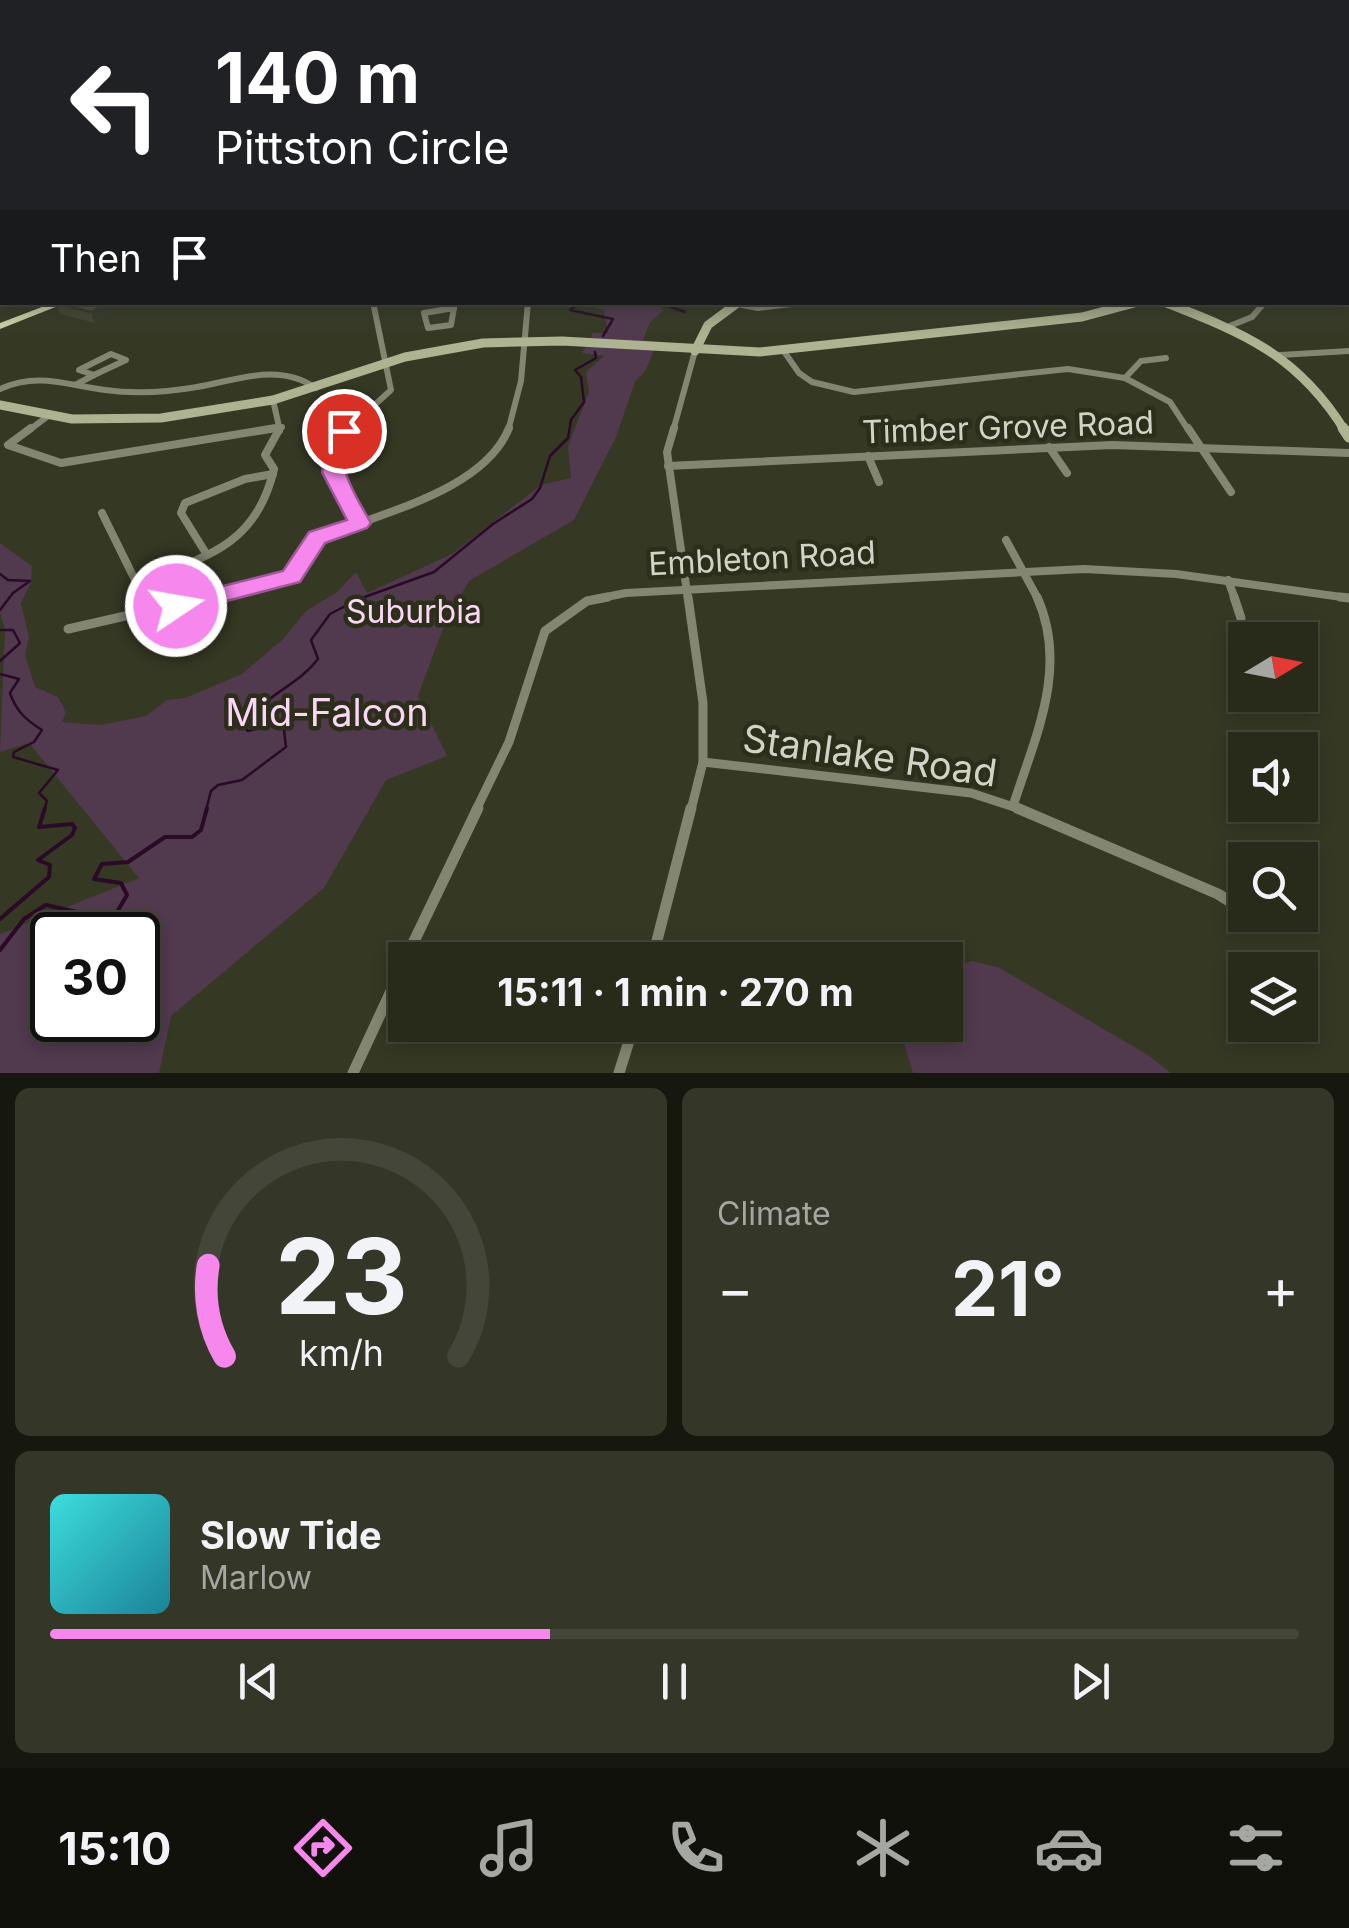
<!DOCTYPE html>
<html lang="en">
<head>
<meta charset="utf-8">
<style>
	:root { --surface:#282a1a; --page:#343627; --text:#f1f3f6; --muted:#a5a7a2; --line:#444639; --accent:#f688ed }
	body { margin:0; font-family:Inter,sans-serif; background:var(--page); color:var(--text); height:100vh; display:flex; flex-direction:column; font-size:38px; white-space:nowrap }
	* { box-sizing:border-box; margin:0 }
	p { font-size:32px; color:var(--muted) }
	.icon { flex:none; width:55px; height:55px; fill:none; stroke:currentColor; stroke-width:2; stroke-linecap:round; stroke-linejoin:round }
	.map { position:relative; height:1073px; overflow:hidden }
	.drawer { display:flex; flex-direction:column; gap:15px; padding:15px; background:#16170e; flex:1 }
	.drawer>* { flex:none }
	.guide { position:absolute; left:0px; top:0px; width:1350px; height:305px; box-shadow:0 5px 15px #0003,0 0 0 2px var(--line); background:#202124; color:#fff; overflow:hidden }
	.needle { width:65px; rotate:80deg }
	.tools { position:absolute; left:1228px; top:622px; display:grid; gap:20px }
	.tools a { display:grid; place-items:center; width:90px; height:90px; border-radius:0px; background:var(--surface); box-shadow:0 5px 15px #0003,0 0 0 2px var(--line); font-size:50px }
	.speed { position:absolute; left:30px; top:912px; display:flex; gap:20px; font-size:50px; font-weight:700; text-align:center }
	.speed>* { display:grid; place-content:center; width:130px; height:130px; border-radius:50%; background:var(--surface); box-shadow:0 5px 15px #0003,0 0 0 2px var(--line); line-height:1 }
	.speed .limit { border:5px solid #111; border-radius:15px; background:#fff; color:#111 }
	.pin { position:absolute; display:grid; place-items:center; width:85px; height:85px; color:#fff; margin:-42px; border:5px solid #fff; border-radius:50%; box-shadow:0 2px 10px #0007 }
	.me { position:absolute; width:110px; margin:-55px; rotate:78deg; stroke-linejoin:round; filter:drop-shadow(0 0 8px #0008) }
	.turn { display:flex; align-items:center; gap:35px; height:210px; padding:0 50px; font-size:45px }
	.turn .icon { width:130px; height:130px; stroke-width:2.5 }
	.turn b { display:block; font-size:70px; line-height:85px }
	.then { display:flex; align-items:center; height:95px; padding:0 50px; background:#0003; gap:20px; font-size:38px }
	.big { font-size:75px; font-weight:700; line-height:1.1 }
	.drawer .card { flex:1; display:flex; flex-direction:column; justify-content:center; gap:15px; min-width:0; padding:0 35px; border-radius:15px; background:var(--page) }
	.drawer .dial { align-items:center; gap:0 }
	.dial svg { height:260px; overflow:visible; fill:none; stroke:var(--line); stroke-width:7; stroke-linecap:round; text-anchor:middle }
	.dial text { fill:var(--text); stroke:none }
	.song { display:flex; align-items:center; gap:30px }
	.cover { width:120px; height:120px; border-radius:15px; background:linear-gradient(135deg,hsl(180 70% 55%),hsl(190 70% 35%)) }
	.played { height:10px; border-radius:5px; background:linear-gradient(90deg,var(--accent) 40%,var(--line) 40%) }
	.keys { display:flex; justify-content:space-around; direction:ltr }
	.heat { display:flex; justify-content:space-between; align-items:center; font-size:55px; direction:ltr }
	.drawer .tiles { flex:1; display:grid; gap:15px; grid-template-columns:1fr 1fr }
	.card:last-child { grid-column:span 2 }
	.trip { position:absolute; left:388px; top:942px; width:575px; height:100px; border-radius:0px; background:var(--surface); box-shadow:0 5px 15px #0003,0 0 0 2px var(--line); font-weight:700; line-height:100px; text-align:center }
	.tabs { display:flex; height:160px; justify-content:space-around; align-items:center; background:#10110a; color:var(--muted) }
	.tabs .icon { width:70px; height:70px }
	.tabs .on { color:var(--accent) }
	.tabs b { font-size:45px; color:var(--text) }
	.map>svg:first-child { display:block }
</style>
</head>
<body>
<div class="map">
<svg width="1349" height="1073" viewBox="0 0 1349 1073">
	<rect width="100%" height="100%" fill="#353823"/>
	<!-- green -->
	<g fill="#51394e" fill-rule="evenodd">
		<path d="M586,303H671L660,308L664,310L650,322L643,340L657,342L646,370L635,382L616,437L574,520L469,581L444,626L418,696L447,756L386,780L324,888L171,1016L159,1073H0V934L139,878L29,743L0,752L5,629L0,613V543L32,566L31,582L21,603L29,637L25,655L35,687L58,697L66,713L62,722L100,725L146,716L167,700L185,698L242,674L283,639L306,611L336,593L356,572L367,593L452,554L541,485L571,478L568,446L589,392L586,372L604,356L582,353L593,333H608L604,311ZM52,935H138V1020H52Z"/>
		<polygon points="972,961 998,967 1148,1055 1171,1073 913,1073 904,1043 903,1025 945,1025 945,971"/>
	</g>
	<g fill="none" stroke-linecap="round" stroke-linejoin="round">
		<!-- stream-far1 -->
		<g stroke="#2b0a28" stroke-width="2.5">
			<polyline points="581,302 570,310 613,319 603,336"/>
			<polyline points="656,302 685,312"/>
			<polyline points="0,574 8,580 30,581 13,593 0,610"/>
			<polyline points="0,630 13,630 20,643 0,661"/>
			<path d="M0,674L19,679L10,693C16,711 26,720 42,730L34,742L14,752L13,757L58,770L39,793L47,801L44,810"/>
			<path d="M206,810L211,791L218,785L242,780L286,747L283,722L248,731L244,727C262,695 297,687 318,659L311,640L330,614L359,599L434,572L493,524L532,499L540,488L550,456L568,438L571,420L584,402L581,377L575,370L596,358L595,352"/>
		</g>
		<!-- stream -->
		<g stroke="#2b0a28" stroke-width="4">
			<polyline points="0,919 49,877 50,865 38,860 72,835 75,828 72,824 39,827 45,808"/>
			<polyline points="0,950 24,919 46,905 90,915 117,912 127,895 121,883 94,879 102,864 128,862 165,837 192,837 201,830 207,808"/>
		</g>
		<!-- street-far3 -->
		<g stroke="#838671" stroke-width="6">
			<polyline points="737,304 758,308 809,302"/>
			<polygon points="454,308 451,325 428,328 424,313"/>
			<polyline points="454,308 455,302"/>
			<polyline points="1227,327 1252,317 1265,302"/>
			<polyline points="783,350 799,373 812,382 854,392 1068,369 1125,378 1170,402 1189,431"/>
			<polygon points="111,354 126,360 94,375 79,370"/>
			<polyline points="1280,355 1349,351"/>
			<polyline points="1125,378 1141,361 1166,358"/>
			<polyline points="77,384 94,375"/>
			<path d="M0,389C38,372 66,385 105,390C134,394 168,392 197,387C238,380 278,362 316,388"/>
			<polyline points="273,400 280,431"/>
			<polyline points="28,431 48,416"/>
			<polyline points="260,431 282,427"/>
			<polyline points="346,431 391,390 373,302"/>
			<polyline points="508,431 521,381 528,302"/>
			<polyline points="673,431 695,351"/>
		</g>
		<!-- street-far2 -->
		<g stroke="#838671" stroke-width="8">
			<polyline points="31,428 8,445 61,463 276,428"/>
			<path d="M349,428C318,456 344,493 360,523C410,505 488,481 509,428"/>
			<polyline points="674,428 667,452 688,599"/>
			<polyline points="1188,428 1231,492"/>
			<polyline points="1049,447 1067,473"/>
			<polyline points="868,456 879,482"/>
			<polyline points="668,466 1112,445 1349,453"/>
			<polyline points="102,513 136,582 138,599"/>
			<polyline points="1006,540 1038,599"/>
			<polyline points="207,555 181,513 185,503 245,479 273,474"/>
			<polyline points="1228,580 1235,599"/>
			<path d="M136,582C204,558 256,547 274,469L265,455L280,428"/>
			<polyline points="198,599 282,580 297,572 317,537 360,523"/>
			<polyline points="596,599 626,593 1084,569 1176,574 1349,598"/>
		</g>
		<!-- street-far1 -->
		<g stroke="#838671" stroke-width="9">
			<polyline points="138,597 140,614"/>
			<polyline points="688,597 703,703 703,762 691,810"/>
			<polyline points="1234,597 1241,618"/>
			<polyline points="1340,597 1349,598"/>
			<polyline points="68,629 209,597"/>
			<polyline points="703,762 971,793 1023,810"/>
			<path d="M1013,806C1035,737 1069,668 1037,597"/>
			<polyline points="476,810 509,742 545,631 587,601 608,597"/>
		</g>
		<!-- street -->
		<g stroke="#838671" stroke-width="11">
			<polyline points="1017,808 1218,894 1245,911"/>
			<polyline points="1249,915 1258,923"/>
			<polyline points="405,960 478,808"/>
			<polyline points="652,960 691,808"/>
			<polyline points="353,1073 405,961"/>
			<polyline points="619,1073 634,1025"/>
		</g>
		<!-- secondary-far1 -->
		<g stroke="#aeb391" stroke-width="9">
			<path d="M1164,302C1244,333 1298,355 1345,431"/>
			<polyline points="695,351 708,325 739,302"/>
			<polyline points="0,405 72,419 161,418 273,400 405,357 483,343 562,341 760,352 1082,317 1138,302"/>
		</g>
		<!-- secondary -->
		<polyline stroke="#aeb391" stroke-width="11" points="1343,428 1349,437"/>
		<!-- primary -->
		<polygon fill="#d0d6aa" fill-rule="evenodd" points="55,302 68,302 0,329 0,323"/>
	</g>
	<!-- wall -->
	<polygon fill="#424532" points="55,303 116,312 95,323 60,314"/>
	<!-- shaded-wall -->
	<polygon fill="#363829" points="109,302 112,302 116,312 95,323 91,312"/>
	<!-- building -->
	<polygon fill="#4d503a" stroke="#363829" stroke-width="2.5" points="57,302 109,302 91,312 55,303"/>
	<!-- sky -->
	<linearGradient id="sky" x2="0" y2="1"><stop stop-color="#1d1f13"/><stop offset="0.55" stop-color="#4b5350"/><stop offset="1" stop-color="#4b5350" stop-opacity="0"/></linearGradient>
	<rect width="1349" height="337" fill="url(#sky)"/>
	<!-- route -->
	<path fill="#f688ed" stroke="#a0589a" stroke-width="2.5" d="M344,425L354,431C330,462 355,494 371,523L367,528L325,543L300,582L176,614L167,612L164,606L167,600L283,571L309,532L347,520L322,472L329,437Z"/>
	<g text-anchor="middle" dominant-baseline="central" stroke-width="9" stroke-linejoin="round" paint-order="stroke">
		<!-- street labels -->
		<g font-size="32" fill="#d1d3c7" stroke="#2b2e19">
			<text transform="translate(1008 427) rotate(-2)">Timber Grove Road</text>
			<text transform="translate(762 558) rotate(-3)">Embleton Road</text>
		</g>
		<!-- park labels -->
		<g font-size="32" fill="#fcd6f7" stroke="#2b2e19">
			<text x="414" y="611">Suburbia</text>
		</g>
		<!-- near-park labels -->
		<g font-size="38" fill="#fcd6f7" stroke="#2b2e19">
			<text x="327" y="712">Mid-Falcon</text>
		</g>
		<!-- near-street labels -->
		<g font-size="38" fill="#d1d3c7" stroke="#2b2e19">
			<text transform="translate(870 755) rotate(8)">Stanlake Road</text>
		</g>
	</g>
</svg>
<div class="tools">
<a><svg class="needle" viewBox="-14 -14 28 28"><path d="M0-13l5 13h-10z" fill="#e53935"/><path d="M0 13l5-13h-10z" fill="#a5a7a2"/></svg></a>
<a><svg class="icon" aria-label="sound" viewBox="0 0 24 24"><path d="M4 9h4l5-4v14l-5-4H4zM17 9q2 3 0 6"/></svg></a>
<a><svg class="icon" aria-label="search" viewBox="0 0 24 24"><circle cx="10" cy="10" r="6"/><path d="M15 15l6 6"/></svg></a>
<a><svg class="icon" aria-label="layers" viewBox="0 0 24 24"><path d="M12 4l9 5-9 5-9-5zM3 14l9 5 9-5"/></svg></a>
</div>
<div class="speed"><div class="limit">30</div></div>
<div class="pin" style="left:344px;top:431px;background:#d93025"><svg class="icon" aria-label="arrive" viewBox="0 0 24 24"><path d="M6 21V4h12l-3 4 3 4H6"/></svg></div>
<svg class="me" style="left:176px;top:606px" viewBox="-20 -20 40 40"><circle r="17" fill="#f688ed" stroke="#fff" stroke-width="3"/><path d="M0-11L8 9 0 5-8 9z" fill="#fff"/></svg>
<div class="trip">15:11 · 1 min · 270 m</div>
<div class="guide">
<div class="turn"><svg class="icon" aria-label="left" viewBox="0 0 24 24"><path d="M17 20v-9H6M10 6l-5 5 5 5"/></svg><div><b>140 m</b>Pittston Circle</div></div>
<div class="then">Then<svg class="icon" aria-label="arrive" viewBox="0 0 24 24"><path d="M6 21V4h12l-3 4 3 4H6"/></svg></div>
</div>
</div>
<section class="drawer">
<div class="tiles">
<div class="card dial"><svg viewBox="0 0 100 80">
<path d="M14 69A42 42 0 1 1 86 69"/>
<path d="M14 69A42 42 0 0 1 9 41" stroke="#f688ed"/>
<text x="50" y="56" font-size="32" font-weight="700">23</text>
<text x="50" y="72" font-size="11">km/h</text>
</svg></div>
<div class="card"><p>Climate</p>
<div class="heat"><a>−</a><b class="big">21°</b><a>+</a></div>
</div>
<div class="card">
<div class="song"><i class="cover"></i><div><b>Slow Tide</b><p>Marlow</p></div></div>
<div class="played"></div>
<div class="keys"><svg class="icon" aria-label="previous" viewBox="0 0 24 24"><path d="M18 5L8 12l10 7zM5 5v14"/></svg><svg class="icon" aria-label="pause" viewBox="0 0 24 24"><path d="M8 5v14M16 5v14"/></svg><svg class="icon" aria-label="next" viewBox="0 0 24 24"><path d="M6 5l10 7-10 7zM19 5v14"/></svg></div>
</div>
</div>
</section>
<nav class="tabs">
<b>15:10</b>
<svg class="icon on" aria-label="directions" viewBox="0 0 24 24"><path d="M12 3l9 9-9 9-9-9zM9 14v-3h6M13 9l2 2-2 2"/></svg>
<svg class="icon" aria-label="music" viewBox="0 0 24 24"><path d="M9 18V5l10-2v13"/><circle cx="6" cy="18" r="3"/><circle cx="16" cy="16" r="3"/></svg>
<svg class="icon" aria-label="phone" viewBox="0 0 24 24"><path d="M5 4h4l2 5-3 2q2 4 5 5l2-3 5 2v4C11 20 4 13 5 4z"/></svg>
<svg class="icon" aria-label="climate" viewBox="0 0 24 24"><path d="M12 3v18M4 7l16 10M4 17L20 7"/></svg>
<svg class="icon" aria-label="car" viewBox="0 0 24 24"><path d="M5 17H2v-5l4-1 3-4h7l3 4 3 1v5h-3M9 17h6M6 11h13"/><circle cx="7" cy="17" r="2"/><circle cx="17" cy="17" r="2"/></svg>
<svg class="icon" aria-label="filters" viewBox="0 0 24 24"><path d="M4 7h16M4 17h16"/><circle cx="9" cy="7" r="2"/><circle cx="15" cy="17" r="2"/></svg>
</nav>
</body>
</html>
